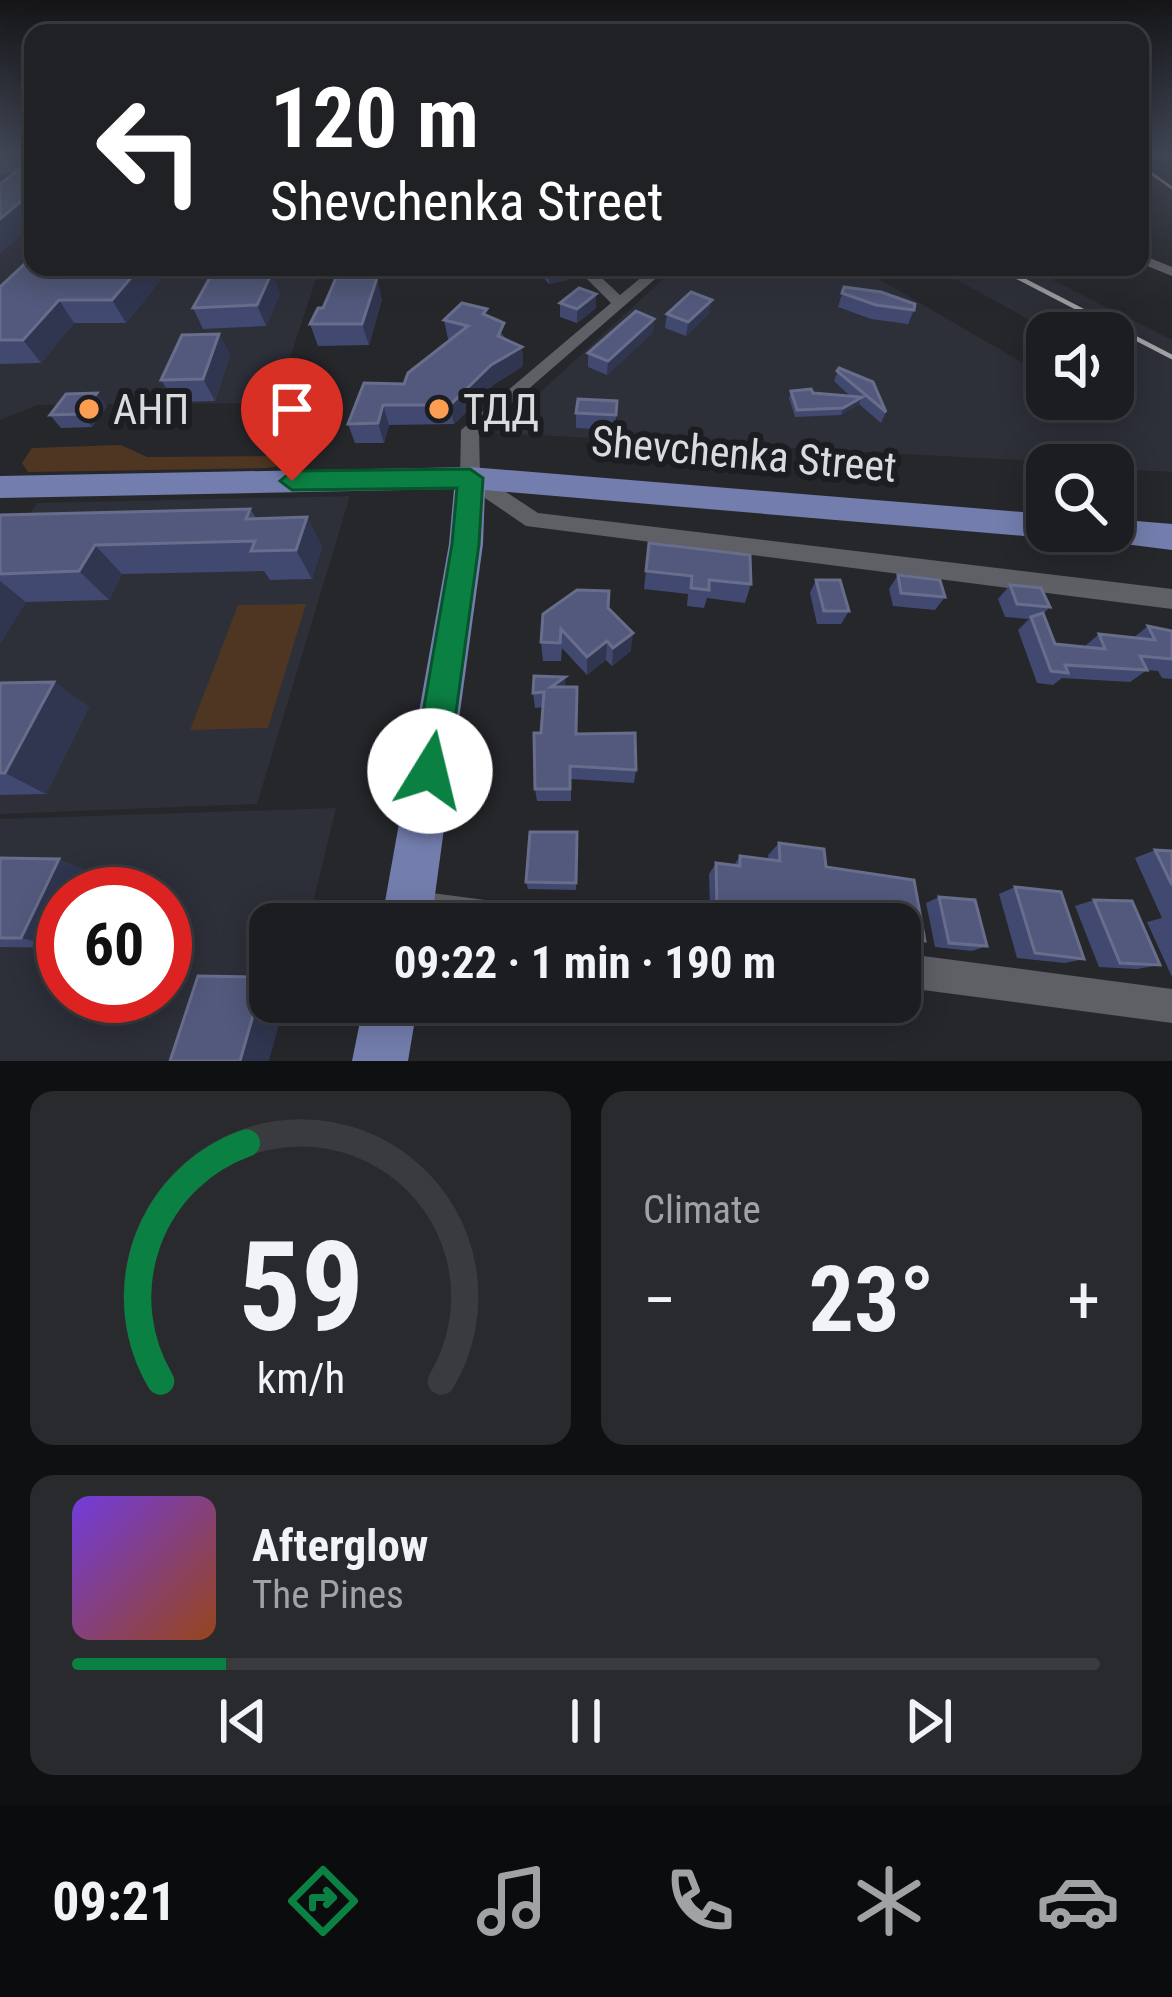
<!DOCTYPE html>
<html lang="en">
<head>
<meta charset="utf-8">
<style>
	:root { --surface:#1c1d20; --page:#292a2d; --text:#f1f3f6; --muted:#a0a2a5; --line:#3a3b3e; --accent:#0b8043 }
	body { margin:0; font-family:"Roboto Condensed",sans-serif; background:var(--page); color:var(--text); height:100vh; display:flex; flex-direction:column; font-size:45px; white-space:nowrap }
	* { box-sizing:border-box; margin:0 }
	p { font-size:39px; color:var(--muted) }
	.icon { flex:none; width:66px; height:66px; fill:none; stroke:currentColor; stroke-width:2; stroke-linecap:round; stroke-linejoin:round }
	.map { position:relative; height:1061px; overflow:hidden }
	.side { display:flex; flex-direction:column; gap:30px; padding:30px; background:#0f1012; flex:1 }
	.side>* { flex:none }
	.top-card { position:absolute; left:24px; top:24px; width:1125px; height:252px; border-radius:24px; box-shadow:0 6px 30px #0003,0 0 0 3px var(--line); background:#202124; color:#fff; overflow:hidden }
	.tools { position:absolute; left:1026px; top:312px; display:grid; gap:24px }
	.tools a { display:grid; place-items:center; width:108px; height:108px; border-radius:24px; background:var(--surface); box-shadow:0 6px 30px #0003,0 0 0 3px var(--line); font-size:60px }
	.speed { position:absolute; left:36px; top:867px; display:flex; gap:24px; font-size:60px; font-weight:700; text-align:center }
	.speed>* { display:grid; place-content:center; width:156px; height:156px; border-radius:50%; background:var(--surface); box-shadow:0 6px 30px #0003,0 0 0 3px var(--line); line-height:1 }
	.speed .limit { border:18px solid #d22; background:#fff; color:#111 }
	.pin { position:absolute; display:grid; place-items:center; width:102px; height:102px; color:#fff; margin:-123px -51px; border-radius:50% 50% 50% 0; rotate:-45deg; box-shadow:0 0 12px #0007 }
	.pin .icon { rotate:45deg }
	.me { position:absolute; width:132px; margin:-66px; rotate:9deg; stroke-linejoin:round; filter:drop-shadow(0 0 9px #0008) }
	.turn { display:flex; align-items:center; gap:42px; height:252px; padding:0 48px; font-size:54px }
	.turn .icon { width:156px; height:156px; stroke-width:2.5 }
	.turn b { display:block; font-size:84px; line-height:102px }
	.big { font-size:90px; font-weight:700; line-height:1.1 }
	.side .widget { flex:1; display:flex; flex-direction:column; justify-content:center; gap:18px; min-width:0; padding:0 42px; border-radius:24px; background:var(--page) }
	.side .dial { align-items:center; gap:0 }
	.dial svg { height:312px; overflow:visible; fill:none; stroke:var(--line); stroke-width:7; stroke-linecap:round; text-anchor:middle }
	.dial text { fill:var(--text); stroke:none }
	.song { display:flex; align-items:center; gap:36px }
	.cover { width:144px; height:144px; border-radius:18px; background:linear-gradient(135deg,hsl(260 70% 55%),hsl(20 70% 35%)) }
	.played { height:12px; border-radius:6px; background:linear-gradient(90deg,var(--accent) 15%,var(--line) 15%) }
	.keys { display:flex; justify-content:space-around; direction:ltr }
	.heat { display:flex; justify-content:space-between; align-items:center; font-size:66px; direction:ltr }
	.side .tiles { flex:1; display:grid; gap:30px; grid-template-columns:1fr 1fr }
	.widget:last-child { grid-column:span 2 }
	.trip { position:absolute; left:249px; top:903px; width:672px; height:120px; border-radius:24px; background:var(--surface); box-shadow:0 6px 30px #0003,0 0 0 3px var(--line); font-weight:700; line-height:120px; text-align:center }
	.tab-bar { display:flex; height:192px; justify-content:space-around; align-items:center; background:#0b0c0d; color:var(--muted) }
	.tab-bar .icon { width:84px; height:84px }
	.tab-bar .selected { color:var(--accent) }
	.tab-bar b { font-size:54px; color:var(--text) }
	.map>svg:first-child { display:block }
</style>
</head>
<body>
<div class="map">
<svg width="1172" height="1061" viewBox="0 0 1172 1061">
	<rect width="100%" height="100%" fill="#26272b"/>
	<!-- built -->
	<g fill="#2d2f39" fill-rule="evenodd">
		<polygon points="0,154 33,154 33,267 320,267 275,403 37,405 0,420"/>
		<polygon points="676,267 858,267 1023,363 1047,369 1047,399 1113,399 1113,333 1053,333 934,267 1027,267 1172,340 1172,472 1113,469 1113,465 496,433"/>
		<polygon points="350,496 257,804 0,814 0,558 37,503"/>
		<path d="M336,808L308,924H270V977L217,978L188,1061H0V819ZM63,894H165V996H63Z"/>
	</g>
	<!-- green -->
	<g fill="#4f3622">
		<polygon points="121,445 147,457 278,456 285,460 279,466 266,468 28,472 22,463 32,448"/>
		<polygon points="306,604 268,728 190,730 238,605"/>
	</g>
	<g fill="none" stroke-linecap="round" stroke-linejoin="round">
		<!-- minor -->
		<g fill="#5e6065" fill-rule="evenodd">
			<polygon points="1140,254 1172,267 1172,276 1140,263"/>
			<polygon points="575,267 590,267 620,295 654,267 669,267 479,432 480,475 538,513 1172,589 1172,609 526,526 463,483 460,478 461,430 611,303"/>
			<polygon points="409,890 545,908 556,913 561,924 409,922 398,917 393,906 398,895"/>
			<polygon points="900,953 1172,989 1172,1023 900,987"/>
		</g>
		<!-- primary -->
		<g fill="#747eae" fill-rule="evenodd">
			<polygon points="470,467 1047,514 1047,531 1061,531 1047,538 485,490 483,544 431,924 381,924 449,544 454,489 0,498 0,476"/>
			<polygon points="1113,519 1172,524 1172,550 1093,540 1088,531 1113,531"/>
			<polygon points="364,1002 418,1002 408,1061 352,1061"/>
		</g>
		<!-- rail-far1 -->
		<polyline stroke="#a0a1a4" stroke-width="3" points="1140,165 1172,188"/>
		<!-- rail -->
		<polyline stroke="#a0a1a4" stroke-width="4.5" points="998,267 1172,357"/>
	</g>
	<!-- wall -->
	<g fill="#414970">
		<polygon points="0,154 33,154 33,224 0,253 0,184 13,173 0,174"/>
		<polygon points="33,267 171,267 126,323 74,323 41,363 0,364 0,287"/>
		<polygon points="537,267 545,267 567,280 549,284 538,272"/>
		<polygon points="844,287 914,310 908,324 871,319 838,307"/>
		<polygon points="280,293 266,326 203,329 193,308"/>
		<polygon points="382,299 369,345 318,346 310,324"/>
		<polygon points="560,303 596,308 577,323 560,317"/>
		<polygon points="709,313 686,336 665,328 667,314"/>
		<polygon points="488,316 506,339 522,347 523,366 493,385 454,424 389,425 384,443 355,443 348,424 404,384 451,340 448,339 444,320"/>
		<polygon points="654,319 653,332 607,375 588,367 588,353"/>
		<polygon points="219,334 230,355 215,401 175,402 161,380"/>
		<polygon points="839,368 886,412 881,423 859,404 841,415 795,417 789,398 791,391 850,396 834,381"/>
		<polygon points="617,401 615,430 576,428 576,413"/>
		<polygon points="107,406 92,427 61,428 50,415"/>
		<polygon points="250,509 256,518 307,517 322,547 312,579 270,580 264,571 122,574 109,600 26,602 0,643 0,515"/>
		<polygon points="649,543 751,584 745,603 707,598 704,608 687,606 688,594 644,589"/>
		<polygon points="898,575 945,597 935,610 893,606 889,589"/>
		<polygon points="816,580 849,611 841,624 817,624 810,593"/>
		<polygon points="1010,585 1050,607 1043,614 1055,644 1084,647 1099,634 1133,638 1148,626 1172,631 1172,679 1162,678 1158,671 1147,670 1130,682 1062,678 1053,685 1037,683 1018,630 1029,619 1005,617 998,599"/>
		<polygon points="608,608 631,651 612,666 606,660 587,675 562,648 561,661 543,661 541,642 543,614"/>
		<polygon points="54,682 89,707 46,794 0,795 0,683"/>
		<polygon points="565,687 577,734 636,770 634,783 571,779 571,801 537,801 535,789 543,707 535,708 533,693"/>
		<polygon points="577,832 576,890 528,889 526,882"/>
		<polygon points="779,843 826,867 925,941 905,948 900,947 900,924 765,924 710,914 709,874 716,863 734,865 740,856 769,860 768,855"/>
		<polygon points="1155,850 1172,851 1172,977 1147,922 1162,918 1135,858"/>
		<polygon points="0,858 97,874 63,894 63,948 0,947"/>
		<polygon points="1015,887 1084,959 1065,963 1017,958 999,894"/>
		<polygon points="939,897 987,946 972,951 935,947 926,903"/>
		<polygon points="1094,900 1160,965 1137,969 1099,967 1075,906"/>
	</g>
	<!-- shaded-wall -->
	<g fill="#303550">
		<polygon points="33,191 33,224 0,253 0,219"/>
		<polygon points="140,267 171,267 126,323 112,300"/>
		<polygon points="566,267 567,280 549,284 548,270"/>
		<polygon points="272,272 280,293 266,326 257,305"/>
		<polygon points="377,278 382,299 369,345 362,324"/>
		<polygon points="596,294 596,308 577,323 577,309"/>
		<polygon points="59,300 74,323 41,363 23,340"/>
		<polygon points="712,300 709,313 686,336 688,322"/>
		<polygon points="654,319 653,332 607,375 608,361"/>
		<polygon points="219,334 230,355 215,401 203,379"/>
		<polygon points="522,347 523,366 493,385 454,424 450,405 491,365"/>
		<polygon points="97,393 107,406 92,427 82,414"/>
		<polygon points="862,397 859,404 841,415 843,408"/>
		<polygon points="383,405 389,425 384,443 378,423"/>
		<polygon points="307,517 322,547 312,579 296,550"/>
		<polygon points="95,545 122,574 109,600 79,571"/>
		<polygon points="0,581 26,602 0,643"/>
		<polygon points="633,633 631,651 612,666 613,648"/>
		<polygon points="607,641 606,660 587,675 587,657"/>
		<polygon points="565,677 566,692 551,687"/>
		<polygon points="54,682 89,707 46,794 5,773"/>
		<polygon points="59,859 97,874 88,894 63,894 63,948 21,938"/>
		<polygon points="264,977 270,979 270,1002 285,1002 269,1061 240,1061"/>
	</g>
	<!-- building -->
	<g fill="#52597c" stroke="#676d8b" stroke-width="3">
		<polygon points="33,159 33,191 0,219 0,184"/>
		<polygon points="33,256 33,267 140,267 112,300 59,300 23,340 0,340 0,287"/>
		<polygon points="272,272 257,305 193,308 212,274"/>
		<polygon points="336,278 377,278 362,324 310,324 318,308 323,308"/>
		<polygon points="844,287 881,292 915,304 914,310 876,305 842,293"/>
		<polygon points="579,288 596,294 577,309 560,303"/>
		<polygon points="691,292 712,300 688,322 667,314"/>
		<polygon points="462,303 487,309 483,314 504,323 498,336 522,347 491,365 450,405 383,405 378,423 348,424 364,383 404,384 408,373 468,326 444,320"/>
		<polygon points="636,311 654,319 608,361 588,353"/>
		<polygon points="219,334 203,379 161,380 182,335"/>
		<polygon points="839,368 873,382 886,412 837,371"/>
		<polygon points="811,389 813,393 862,397 843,408 797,410 791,391"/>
		<polygon points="97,393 82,414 50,415 66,394"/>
		<polygon points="578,399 617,401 616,415 576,413"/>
		<polygon points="250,509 246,519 307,517 296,550 251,551 255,541 95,545 79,571 0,574 0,515"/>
		<polygon points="649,543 750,555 751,584 709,580 709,590 691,588 692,576 646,571"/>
		<polygon points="898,575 940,580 945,597 901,593"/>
		<polygon points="816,580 840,580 849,611 824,611"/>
		<polygon points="1010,585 1041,588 1050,607 1017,604"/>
		<polygon points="577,590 609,591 608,608 633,633 613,648 607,641 587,657 561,629 560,643 541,642 543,614"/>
		<polygon points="1043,613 1055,644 1105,649 1099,634 1155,640 1148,626 1172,631 1172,659 1140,656 1147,670 1065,665 1068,673 1051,671 1031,617"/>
		<polygon points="534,676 565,677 551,687 577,687 576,734 635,733 636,770 570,766 570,789 535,789 534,733 541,733 544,692 533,693"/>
		<polygon points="54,682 5,773 0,773 0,683"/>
		<polygon points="530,832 577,832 576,883 526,882"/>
		<polygon points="779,843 824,849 826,867 914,880 925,941 900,937 900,924 827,924 717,905 716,863 740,866 740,856 780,861"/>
		<polygon points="1155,850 1172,851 1172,885"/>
		<polygon points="0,858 59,859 21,938 0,938"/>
		<polygon points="1015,887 1061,892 1084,959 1035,953"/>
		<polygon points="939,897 975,900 987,946 949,943"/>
		<polygon points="1094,900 1132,901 1160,965 1120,963"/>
		<polygon points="198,976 264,977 240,1061 170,1061"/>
	</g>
	<!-- sky -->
	<linearGradient id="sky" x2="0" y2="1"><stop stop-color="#151518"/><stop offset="0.51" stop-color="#414755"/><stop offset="1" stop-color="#414755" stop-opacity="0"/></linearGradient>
	<rect width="1172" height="302" fill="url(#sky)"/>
	<!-- route -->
	<polygon fill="#0b8043" stroke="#07532c" stroke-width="3" points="470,469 483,478 479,544 448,771 443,783 430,789 418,783 413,771 452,544 457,488 292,490 280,481 292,471"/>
	<!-- markers -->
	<g fill="#fb9e51" stroke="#1c1d21" stroke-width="4.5">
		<circle cx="89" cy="409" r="12"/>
		<circle cx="439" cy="409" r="12"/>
	</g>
	<g text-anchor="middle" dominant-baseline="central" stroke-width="12" stroke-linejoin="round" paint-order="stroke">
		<!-- poi labels -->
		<g font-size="42" fill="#dadbde" stroke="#1c1d21" text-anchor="start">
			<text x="113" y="409">АНП</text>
			<text x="463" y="409">ТДД</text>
		</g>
		<!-- street labels -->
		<g font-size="42" fill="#dadbde" stroke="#1c1d21">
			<text transform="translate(744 454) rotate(5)">Shevchenka Street</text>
		</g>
	</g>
</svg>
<div class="tools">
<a><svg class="icon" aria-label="sound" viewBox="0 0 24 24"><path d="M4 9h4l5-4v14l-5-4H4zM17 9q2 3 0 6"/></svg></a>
<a><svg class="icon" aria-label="search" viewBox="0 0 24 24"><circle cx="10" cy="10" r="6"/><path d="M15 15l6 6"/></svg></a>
</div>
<div class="speed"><div class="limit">60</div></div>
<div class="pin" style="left:292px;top:481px;background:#d93025"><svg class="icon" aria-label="arrive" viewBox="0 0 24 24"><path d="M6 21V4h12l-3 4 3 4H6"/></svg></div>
<svg class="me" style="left:430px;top:771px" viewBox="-20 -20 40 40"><circle r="19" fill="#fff"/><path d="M0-13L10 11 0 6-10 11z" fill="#0b8043"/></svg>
<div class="trip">09:22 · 1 min · 190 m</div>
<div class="top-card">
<div class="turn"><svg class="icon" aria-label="left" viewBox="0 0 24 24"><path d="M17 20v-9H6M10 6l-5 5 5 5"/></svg><div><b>120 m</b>Shevchenka Street</div></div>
</div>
</div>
<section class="side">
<div class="tiles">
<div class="widget dial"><svg viewBox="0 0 100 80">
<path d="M14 69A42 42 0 1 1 86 69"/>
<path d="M14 69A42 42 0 0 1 36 8" stroke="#0b8043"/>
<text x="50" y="56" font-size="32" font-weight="700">59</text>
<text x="50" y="72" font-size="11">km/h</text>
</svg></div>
<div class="widget"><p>Climate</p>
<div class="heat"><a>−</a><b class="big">23°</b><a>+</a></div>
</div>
<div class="widget">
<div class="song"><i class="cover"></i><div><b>Afterglow</b><p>The Pines</p></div></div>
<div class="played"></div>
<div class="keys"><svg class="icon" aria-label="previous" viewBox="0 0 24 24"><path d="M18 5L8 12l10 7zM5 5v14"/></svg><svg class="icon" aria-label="pause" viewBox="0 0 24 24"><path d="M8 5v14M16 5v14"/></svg><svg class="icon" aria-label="next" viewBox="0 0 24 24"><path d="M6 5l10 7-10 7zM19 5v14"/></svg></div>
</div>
</div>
</section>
<nav class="tab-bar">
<b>09:21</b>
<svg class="icon selected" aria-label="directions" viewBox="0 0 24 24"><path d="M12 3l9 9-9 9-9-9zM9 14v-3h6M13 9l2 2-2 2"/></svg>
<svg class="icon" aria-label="music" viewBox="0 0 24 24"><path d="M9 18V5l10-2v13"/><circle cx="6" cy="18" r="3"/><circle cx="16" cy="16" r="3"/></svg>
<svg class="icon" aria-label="phone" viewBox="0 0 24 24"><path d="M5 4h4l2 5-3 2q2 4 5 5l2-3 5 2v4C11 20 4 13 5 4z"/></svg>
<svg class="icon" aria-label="climate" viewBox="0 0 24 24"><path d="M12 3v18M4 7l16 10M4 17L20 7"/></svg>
<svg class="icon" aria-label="car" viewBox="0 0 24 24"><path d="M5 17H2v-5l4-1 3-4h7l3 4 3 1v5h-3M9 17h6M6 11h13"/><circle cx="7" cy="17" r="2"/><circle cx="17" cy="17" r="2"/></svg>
</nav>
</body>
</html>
